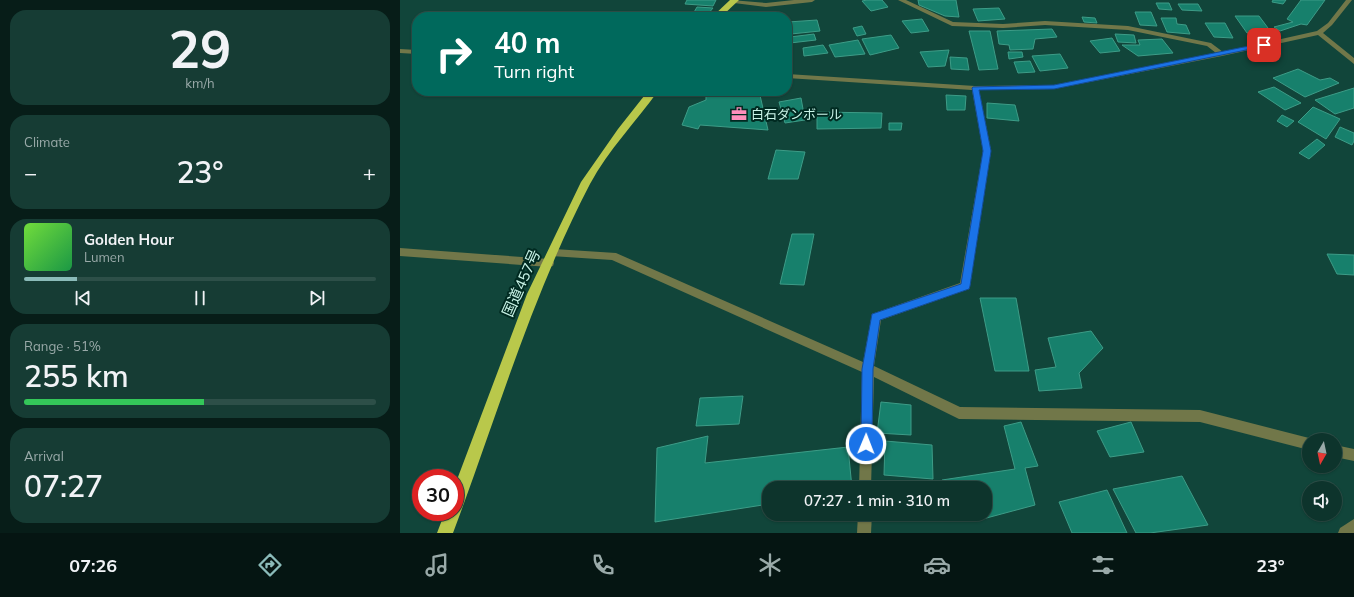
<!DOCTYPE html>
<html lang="en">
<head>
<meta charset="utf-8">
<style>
	:root { --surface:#0d342c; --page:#163c34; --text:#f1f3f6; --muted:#9aaaa9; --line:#2d4f48; --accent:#8bbbb9 }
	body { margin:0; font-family:Mulish,"Noto Sans JP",sans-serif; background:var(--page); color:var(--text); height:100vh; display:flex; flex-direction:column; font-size:15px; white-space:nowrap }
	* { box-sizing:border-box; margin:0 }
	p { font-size:13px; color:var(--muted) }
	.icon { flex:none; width:22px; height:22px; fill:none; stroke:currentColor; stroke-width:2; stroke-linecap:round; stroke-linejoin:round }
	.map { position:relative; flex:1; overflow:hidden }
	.side { display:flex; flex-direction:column; gap:10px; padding:10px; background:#071d18; width:400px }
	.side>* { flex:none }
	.guide { position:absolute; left:12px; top:12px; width:380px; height:84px; border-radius:16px; box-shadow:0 1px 3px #0004,0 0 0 1px var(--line); background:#00695c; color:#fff; overflow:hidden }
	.needle { width:26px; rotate:189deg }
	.fabs { position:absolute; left:902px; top:433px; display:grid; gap:8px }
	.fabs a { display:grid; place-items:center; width:40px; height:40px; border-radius:50%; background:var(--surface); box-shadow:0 1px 3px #0004,0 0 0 1px var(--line); font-size:20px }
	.speed { position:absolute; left:12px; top:469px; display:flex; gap:8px; font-size:20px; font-weight:700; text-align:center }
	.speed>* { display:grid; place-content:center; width:52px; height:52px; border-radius:50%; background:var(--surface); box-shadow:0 1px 3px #0004,0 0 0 1px var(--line); line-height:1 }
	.speed .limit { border:6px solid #d22; background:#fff; color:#111 }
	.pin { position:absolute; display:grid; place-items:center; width:34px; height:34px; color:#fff; margin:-17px; border-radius:8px; box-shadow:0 2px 6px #0006 }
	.me { position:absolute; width:44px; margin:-22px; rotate:1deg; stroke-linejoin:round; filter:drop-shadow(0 0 3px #0008) }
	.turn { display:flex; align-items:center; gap:14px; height:84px; padding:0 16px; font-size:18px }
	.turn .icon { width:52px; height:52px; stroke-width:2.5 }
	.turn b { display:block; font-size:28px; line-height:34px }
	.big { font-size:30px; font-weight:600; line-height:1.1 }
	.side .widget { flex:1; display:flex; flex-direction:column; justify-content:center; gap:6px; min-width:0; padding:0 14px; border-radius:16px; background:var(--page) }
	.side .dial { align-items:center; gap:0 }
	.dial b { font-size:52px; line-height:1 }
	.song { display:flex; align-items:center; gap:12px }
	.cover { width:48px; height:48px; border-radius:6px; background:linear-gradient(135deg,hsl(100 70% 55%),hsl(140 70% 35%)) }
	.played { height:4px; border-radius:2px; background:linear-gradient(90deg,var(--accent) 15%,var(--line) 15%) }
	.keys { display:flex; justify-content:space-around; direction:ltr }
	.heat { display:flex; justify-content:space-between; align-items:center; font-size:22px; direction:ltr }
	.charge { height:6px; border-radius:3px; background:linear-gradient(90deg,#34c759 51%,var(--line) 0) }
	.trip { position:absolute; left:362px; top:481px; width:230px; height:40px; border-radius:16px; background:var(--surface); box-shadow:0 1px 3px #0004,0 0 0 1px var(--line); font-weight:600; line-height:40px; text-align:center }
	.menu { display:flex; height:64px; justify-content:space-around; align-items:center; background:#051512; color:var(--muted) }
	.menu .icon { width:28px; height:28px }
	.menu .active { color:var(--accent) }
	.menu b { font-size:18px; color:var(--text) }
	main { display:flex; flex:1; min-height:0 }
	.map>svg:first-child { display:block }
</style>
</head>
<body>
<main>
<section class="side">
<div class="widget dial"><b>29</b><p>km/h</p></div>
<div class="widget"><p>Climate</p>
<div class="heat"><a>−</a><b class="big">23°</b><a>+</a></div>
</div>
<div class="widget">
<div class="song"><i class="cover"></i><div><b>Golden Hour</b><p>Lumen</p></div></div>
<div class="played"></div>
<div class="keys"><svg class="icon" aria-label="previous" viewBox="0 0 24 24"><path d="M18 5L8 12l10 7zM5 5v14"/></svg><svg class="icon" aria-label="pause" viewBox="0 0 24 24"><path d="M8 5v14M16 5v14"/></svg><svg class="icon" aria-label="next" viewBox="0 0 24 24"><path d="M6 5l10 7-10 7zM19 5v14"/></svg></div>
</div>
<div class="widget"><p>Range · 51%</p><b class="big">255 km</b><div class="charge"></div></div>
<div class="widget"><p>Arrival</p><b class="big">07:27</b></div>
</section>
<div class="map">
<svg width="954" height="533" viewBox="0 0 954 533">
	<rect width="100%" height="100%" fill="#11453a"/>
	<!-- building -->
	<g fill="#17806c" stroke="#3d9c87">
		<polygon points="287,0 316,0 313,6 285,4"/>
		<polygon points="467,0 482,0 488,7 471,11 462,1"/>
		<polygon points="518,0 556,0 559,17 545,16 519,5"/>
		<polygon points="873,0 886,0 883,4 872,2"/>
		<polygon points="901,0 925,0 907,25 901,24 880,31 874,27 893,22 887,19"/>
		<polygon points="756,3 769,3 772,10 759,9"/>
		<polygon points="778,4 798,4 802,11 782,10"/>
		<polygon points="297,7 313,8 308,14 293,14"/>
		<polygon points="599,8 605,19 578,21 573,9"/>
		<polygon points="735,12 751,12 757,26 740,25"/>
		<polygon points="835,16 859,16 871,32 847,33"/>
		<polygon points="682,17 695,18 697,23 684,22"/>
		<polygon points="761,18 776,18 777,24 786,25 790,34 767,32"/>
		<polygon points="522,19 529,31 511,33 502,21"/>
		<polygon points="417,20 420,31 391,34 388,22"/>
		<polygon points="805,23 825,23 833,38 814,37"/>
		<polygon points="462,26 466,34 457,36 453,28"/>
		<polygon points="652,29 657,37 635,39 633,49 610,50 609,45 599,44 597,31"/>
		<polygon points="569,31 590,31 598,69 579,70"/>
		<polygon points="414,34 416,40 390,43 390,37"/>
		<polygon points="715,34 734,35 736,43 718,42"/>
		<polygon points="491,35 499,48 470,55 462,39"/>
		<polygon points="712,38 720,51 700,53 690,41"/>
		<polygon points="762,39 773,53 738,56 722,45 740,45 738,40"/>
		<polygon points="458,40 465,54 435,57 429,45"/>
		<polygon points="423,45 428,53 404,56 403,48"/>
		<polygon points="549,50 545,66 528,67 520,52"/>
		<polygon points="608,52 622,52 623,57 609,59"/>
		<polygon points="660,54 668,68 640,71 632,56"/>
		<polygon points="550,57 567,58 569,70 551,69"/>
		<polygon points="630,61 635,72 618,73 614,62"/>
		<polygon points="898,69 920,80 930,78 939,83 905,97 873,78"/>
		<polygon points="874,87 901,103 885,110 858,92"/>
		<polygon points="954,88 954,108 935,114 915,100"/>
		<polygon points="306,91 359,91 368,130 300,125 298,129 282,125 289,107 306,100"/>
		<polygon points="546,95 566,96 565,110 547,110"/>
		<polygon points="401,98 405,120 385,123 379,102"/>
		<polygon points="587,103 615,105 619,121 587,118"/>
		<polygon points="913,107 940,119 926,139 898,122"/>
		<polygon points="417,112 482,113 481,128 417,129"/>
		<polygon points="882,115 894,121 887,127 877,121"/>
		<polygon points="489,123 502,123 501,130 489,130"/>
		<polygon points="940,127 954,133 954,141 952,145 935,137"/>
		<polygon points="917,139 925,145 909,159 899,153"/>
		<polygon points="376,150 405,152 398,179 368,179"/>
		<polygon points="392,234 414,234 404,285 380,284"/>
		<polygon points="927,254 954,255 954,275 937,274"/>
		<polygon points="580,298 616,298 629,371 595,371"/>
		<polygon points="691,331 703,348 679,373 682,388 639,391 635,370 656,367 648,338"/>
		<polygon points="343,396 339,424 296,426 300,398"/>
		<polygon points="481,402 511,405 511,435 477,433"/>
		<polygon points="621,422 638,466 625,468 635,505 579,520 497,519 497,514 585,514 585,488 541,488 542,480 615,469 604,426"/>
		<polygon points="731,422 744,452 710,457 697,431"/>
		<polygon points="308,436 305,463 448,447 452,488 369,488 369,504 255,522 257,448"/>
		<polygon points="485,441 532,445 533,479 484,475"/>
		<polygon points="782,476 808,525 750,533 736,533 713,489"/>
		<polygon points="707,490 727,533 672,533 659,502"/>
	</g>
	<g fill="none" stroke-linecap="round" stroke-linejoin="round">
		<!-- minor -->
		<g fill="#717749" fill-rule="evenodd">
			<polygon points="331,0 366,3 394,0 415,0 412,2 366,7 334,3 332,2"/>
			<polygon points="498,0 506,0 553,22 603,24 645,21 728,26 811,43 823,52 917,31 928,23 946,0 952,0 932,25 923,33 954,58 954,64 918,35 822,56 654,89 579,90 591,151 570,286 569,289 481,320 474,366 560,407 800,410 909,438 914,440 909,440 909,450 800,422 559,419 474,377 471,488 459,488 462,372 212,260 151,256 149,253 151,250 154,249 216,253 463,362 472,314 560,283 583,151 572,90 387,78 387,74 575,86 654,85 816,53 807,46 728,30 645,25 603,28 552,26"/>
			<polygon points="0,49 17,50 17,54 0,53"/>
			<polygon points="0,248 149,259 153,260 154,263 153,266 149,267 0,256"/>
			<polygon points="935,445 954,449 954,461 935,457"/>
			<polygon points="458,514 472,514 471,533 457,533"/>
			<polygon points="954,519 954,533 938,533 940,528"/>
		</g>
		<!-- highway -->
		<g fill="#b9c84b" fill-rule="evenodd">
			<polygon points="330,0 339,0 321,17 312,17"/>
			<path d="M248,91H258C236,122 208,150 190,184C132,295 97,416 53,533H37L45,512H55V485L127,294L181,182L218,129Z"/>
		</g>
	</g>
	<!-- route -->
	<polygon fill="#1a73e8" stroke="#114b97" points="864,43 867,45 866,46 654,89 579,90 591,151 570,286 569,289 480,320 473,369 472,444 470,447 466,449 462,447 461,444 462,369 472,314 561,284 583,151 572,88 573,87 654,85"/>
	<!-- icons -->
	<defs>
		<symbol id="office-bare" viewBox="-9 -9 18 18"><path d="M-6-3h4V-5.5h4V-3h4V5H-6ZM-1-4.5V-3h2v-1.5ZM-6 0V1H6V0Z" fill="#fe8ebb" stroke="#002a21" stroke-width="2.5" paint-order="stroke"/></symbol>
	</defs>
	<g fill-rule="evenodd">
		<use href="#office-bare" x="328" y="103" width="22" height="22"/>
	</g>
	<g text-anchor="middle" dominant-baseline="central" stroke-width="4" stroke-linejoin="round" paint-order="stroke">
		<!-- far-poi labels -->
		<g font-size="13" fill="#c9f4e8" stroke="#002a21" text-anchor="start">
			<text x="351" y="114">白石ダンボール</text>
		</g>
		<!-- street labels -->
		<g font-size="15" fill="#c9f4e8" stroke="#002a21">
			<text transform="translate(121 283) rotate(-66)">国道457号</text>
		</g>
	</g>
</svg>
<div class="fabs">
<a><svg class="needle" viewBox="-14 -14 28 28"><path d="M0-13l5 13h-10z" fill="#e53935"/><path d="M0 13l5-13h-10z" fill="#9aaaa9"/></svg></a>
<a><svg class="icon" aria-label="sound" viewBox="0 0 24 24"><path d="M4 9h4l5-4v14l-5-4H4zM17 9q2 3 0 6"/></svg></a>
</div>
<div class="speed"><div class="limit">30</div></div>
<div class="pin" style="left:864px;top:45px;background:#d93025"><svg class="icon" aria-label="arrive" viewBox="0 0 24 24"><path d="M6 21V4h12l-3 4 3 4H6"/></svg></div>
<svg class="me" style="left:466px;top:444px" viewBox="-20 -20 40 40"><circle r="17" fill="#1a73e8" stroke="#fff" stroke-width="3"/><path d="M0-11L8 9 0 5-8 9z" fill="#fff"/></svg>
<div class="trip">07:27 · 1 min · 310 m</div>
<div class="guide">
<div class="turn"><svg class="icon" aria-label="right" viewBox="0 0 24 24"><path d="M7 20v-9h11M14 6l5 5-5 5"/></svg><div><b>40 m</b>Turn right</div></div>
</div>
</div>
</main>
<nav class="menu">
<b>07:26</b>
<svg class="icon active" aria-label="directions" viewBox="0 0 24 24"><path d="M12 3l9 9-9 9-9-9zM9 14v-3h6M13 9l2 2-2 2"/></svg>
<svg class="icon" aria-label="music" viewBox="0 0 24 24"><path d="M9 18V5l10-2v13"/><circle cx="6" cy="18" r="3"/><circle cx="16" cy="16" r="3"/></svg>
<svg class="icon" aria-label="phone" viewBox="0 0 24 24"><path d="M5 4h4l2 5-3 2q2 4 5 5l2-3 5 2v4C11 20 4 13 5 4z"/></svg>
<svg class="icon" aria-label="climate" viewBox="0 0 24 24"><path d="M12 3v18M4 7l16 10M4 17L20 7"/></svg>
<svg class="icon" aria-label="car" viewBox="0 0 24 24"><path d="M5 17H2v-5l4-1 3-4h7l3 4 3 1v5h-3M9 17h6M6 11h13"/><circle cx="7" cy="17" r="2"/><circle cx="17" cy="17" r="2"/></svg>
<svg class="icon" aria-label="filters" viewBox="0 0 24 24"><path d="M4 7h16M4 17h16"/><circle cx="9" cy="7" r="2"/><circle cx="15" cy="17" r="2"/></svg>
<b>23°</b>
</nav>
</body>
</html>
